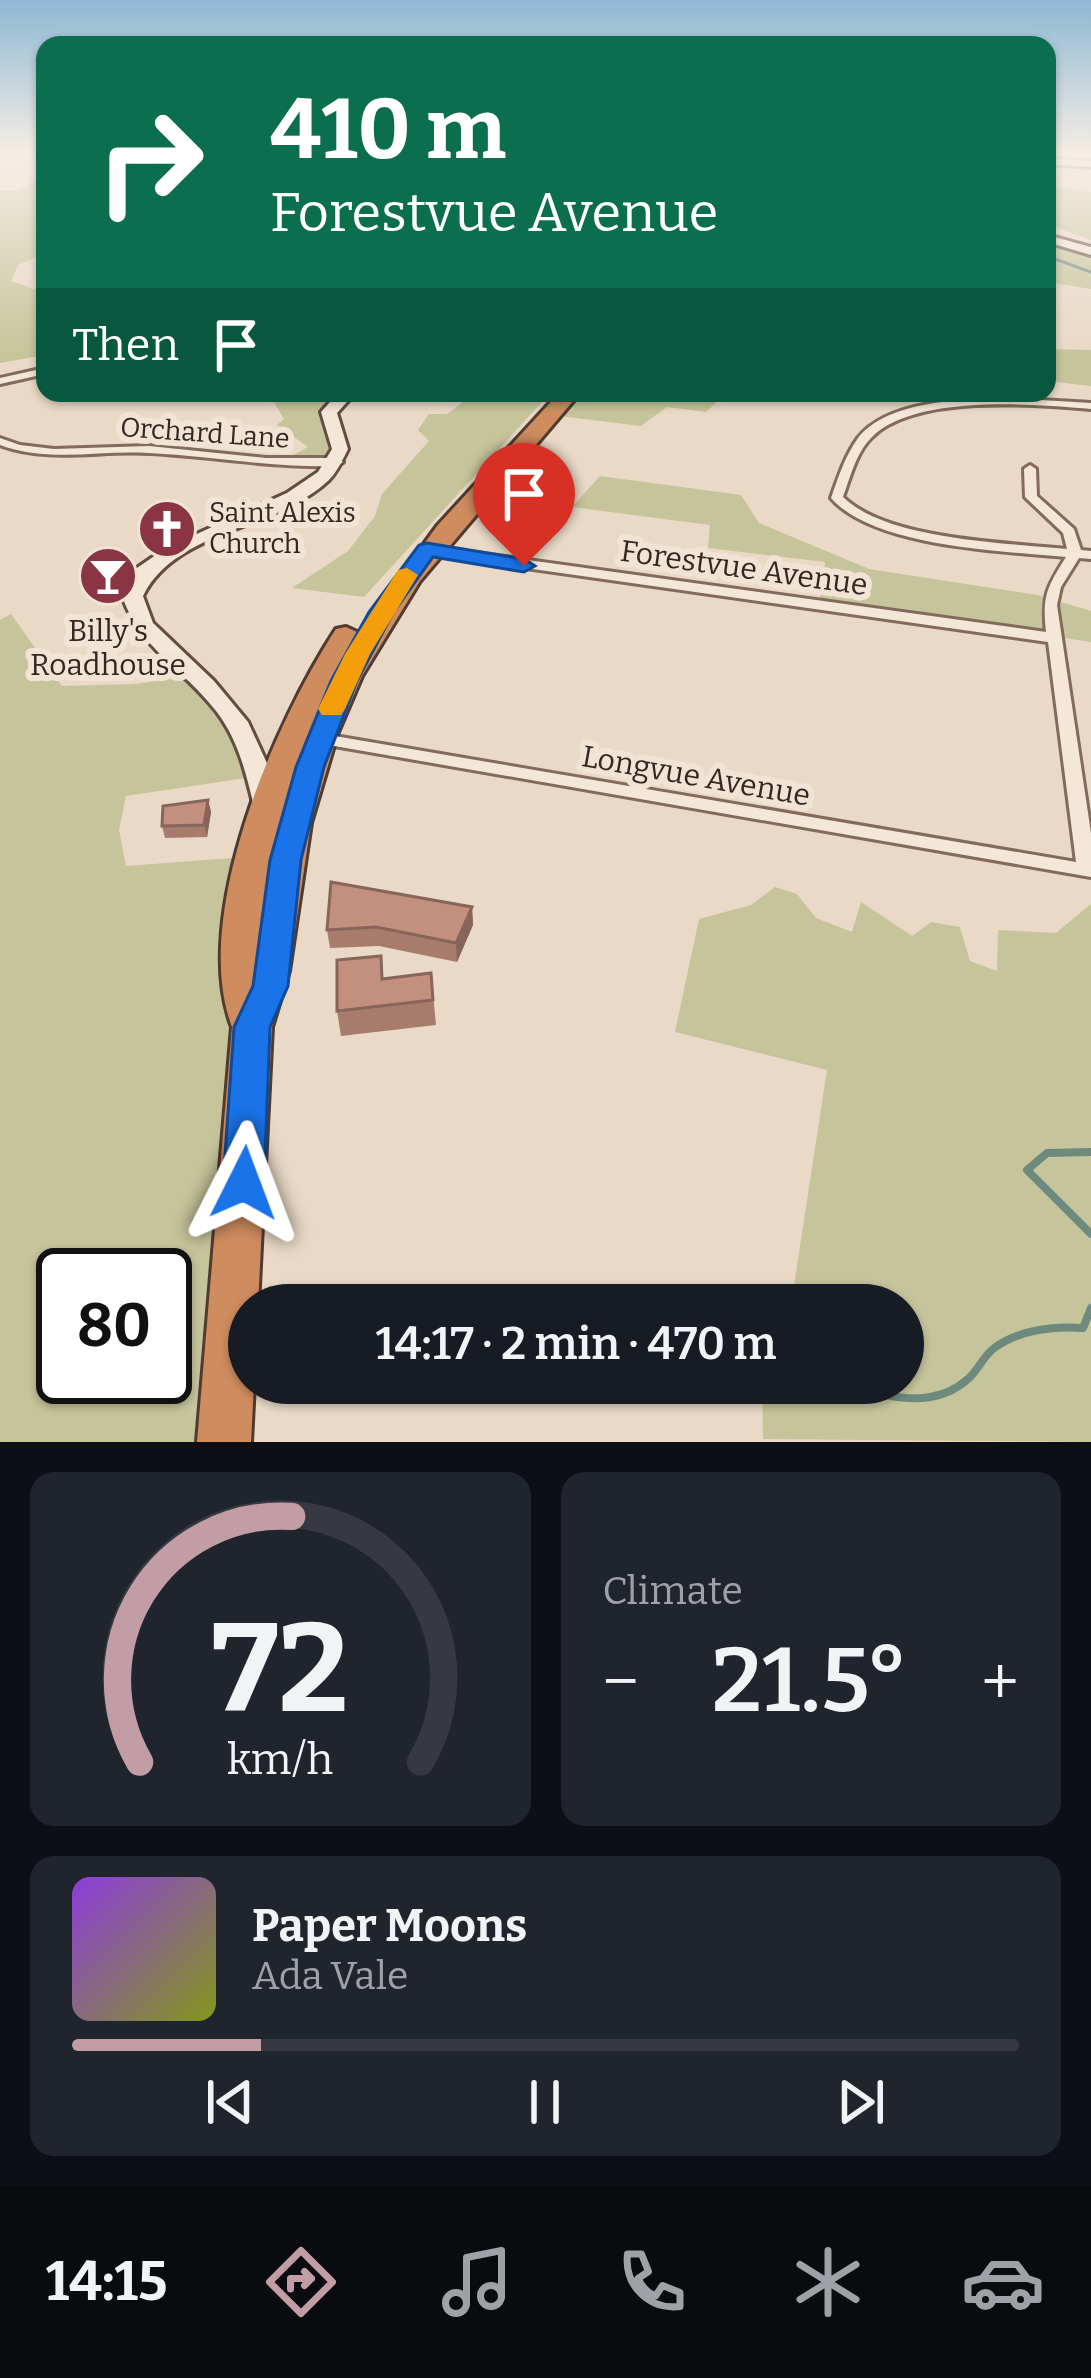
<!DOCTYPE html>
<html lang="en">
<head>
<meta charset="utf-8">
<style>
	:root { --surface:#171b24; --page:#20242c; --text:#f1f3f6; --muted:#9ea1a6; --line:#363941; --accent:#c39da5 }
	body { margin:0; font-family:Bitter,serif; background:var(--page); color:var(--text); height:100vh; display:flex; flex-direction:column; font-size:45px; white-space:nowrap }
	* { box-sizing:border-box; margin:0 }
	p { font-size:39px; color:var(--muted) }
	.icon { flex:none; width:66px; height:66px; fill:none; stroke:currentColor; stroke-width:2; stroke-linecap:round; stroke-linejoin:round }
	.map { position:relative; height:1442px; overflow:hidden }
	.details { display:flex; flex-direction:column; gap:30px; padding:30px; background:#0d0f14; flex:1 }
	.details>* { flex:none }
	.top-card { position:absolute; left:36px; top:36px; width:1020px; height:366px; border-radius:24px; box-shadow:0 3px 9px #0004; background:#0b6e4f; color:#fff; overflow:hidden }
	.speed { position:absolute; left:36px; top:1248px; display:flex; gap:24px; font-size:60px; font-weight:700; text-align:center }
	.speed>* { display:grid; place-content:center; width:156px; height:156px; border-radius:50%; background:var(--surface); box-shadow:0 3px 9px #0004; line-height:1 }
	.speed .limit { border:6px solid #111; border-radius:18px; background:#fff; color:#111 }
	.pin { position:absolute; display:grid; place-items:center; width:102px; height:102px; color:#fff; margin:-123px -51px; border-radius:50% 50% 50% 0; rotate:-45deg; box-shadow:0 0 12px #0007 }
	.pin .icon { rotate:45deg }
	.me { position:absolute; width:132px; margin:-66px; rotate:3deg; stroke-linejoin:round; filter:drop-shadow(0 0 9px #0008) }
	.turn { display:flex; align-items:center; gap:42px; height:252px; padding:0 36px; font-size:54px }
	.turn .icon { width:156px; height:156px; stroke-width:2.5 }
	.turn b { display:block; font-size:84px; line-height:102px }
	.then { display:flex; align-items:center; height:114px; padding:0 36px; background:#0003; gap:24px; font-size:45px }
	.big { font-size:90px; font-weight:600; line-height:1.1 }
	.details .card { flex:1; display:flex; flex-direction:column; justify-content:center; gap:18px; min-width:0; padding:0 42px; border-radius:24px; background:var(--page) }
	.details .dial { align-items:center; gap:0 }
	.dial svg { height:312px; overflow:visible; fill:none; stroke:var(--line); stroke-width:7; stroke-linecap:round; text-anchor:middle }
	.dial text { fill:var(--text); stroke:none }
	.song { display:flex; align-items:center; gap:36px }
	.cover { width:144px; height:144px; border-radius:18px; background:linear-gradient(135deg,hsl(270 70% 55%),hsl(70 70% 35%)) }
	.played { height:12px; border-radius:6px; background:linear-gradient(90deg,var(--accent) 20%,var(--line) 20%) }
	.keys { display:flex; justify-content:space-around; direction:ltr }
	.heat { display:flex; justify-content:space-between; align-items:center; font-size:66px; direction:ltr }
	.details .tiles { flex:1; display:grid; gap:30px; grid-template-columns:1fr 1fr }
	.card:last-child { grid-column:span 2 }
	.trip { position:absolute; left:228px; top:1284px; width:696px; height:120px; border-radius:60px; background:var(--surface); box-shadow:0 3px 9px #0004; font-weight:600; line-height:120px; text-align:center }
	.dock { display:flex; height:192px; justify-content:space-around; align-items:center; background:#090b0e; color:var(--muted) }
	.dock .icon { width:84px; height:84px }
	.dock .on { color:var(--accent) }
	.dock b { font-size:54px; color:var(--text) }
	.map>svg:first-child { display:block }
</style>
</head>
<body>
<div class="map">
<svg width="1091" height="1442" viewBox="0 0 1091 1442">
	<rect width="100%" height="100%" fill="#e9d9c6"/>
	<!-- green -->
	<g fill="#c6c49b" fill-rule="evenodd">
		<polygon points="45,175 45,253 18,265 11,281 45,293 45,355 0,363 0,191 17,191"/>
		<polygon points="1047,186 1091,192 1091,240 1047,224"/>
		<polygon points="1047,240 1091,254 1091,289 1047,282"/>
		<polygon points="1047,349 1091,350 1091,386 1047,381"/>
		<polygon points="275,393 313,393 328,403 322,416 330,453 314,459 286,459 308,447 277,425 284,419 271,397"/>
		<polygon points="579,393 726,393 706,412 667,407 641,426 559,416"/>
		<polygon points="472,395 542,402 364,597 292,588 348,551 375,516 382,494 429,441 418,430 429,414 447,414"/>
		<polygon points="600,476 741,495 759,523 869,569 1037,595 1091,611 1091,642 820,601 825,562 708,548 710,525 572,507"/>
		<path d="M11,614L62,686L136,684L198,674L260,776L126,796L119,830L126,866L258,856L224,1442H0V620ZM63,1275H165V1377H63Z"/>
		<polygon points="775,887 797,894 816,918 852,932 861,902 912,936 931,922 960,927 970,961 997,971 998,930 1056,933 1091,904 1091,1442 763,1439 762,1383 903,1383 903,1305 791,1305 827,1070 675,1032 699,919 751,905"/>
	</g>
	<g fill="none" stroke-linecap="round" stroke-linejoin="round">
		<!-- stream-far1 -->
		<polyline stroke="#6e8a7f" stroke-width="3" points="1047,256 1091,272"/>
		<!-- stream -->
		<g stroke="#6e8a7f" stroke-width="8">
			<polyline points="1091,1152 1047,1153 1027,1170 1091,1234"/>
			<path d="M844,1383C884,1397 934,1411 969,1378C978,1370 983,1357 993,1349C1017,1330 1053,1326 1083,1328L1091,1308"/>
		</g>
		<defs>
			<g id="street">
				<polygon points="45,368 45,374 0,384 0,378"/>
				<path d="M1009,398L1091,403V409C1035,404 913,394 871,438C856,453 850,478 843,497C887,540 1007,543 1067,549L1063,533L1025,497L1024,469L1030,465L1036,469L1037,496L1074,529L1081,550L1091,551V559L1079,558L1061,587L1057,605L1091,833V877L317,743L309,738L317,733L1076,862L1048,642L427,554L420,550L427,546L1046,632C1042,596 1047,587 1066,557C1002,551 874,547 831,498C838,478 845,456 858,438C888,400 964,399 1009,398Z"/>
				<path d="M0,438L20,445L54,449L149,446L266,458H337L343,462L337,466C274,468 212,456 149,453C98,450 49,463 0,445Z"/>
			</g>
			<g id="secondary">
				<polygon points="1047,158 1091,161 1091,167 1047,164"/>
				<polygon points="1047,235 1091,247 1091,255 1047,242"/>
				<path d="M338,393H355L337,413L348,449C343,459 337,472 329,480C276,530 176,529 143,596L153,623L214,681L248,722L271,772L280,807L267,816L254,807C246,773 238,739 216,711C183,668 141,650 122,596L137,568L166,548L287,493L318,472L332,449L321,412Z"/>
			</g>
			<path id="highway" d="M559,393H580L420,581L362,676L338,732L311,823L289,971L272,1027L258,1305H249V1383H254L251,1442H197L232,1027C190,917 275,722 336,629L346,627L359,633L437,526Z"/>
		</defs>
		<!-- street casing -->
		<use href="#street" stroke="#826b5d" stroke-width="6"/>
		<!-- secondary casing -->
		<use href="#secondary" stroke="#644c40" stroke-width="6"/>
		<!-- highway casing -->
		<use href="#highway" stroke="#513b31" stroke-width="6"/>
		<!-- street -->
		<use href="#street" fill="#f5e7d8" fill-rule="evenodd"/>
		<!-- secondary -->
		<use href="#secondary" fill="#f5e7d8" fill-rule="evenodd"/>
		<!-- highway -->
		<use href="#highway" fill="#cf8c5f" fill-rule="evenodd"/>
	</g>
	<!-- wall -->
	<g fill="#a87c6d">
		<polygon points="121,569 114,582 95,582 92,571"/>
		<polygon points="208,800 211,812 207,837 165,838 162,826"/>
		<polygon points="472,907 473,925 457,962 379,946 330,948 327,930"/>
		<polygon points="431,973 436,1025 341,1036 337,1011"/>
	</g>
	<!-- shaded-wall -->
	<g fill="#886559">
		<polygon points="118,558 121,569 114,582 111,571"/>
		<polygon points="208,800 211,812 207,837 204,825"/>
		<polygon points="472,907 473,925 457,962 456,943"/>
	</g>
	<!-- building -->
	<g fill="#c3907f" stroke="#886559" stroke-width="3">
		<polygon points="99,558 118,558 111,571 92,571"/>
		<polygon points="208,800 204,825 162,826 163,806"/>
		<polygon points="331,882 472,907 456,943 376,927 327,930"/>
		<polygon points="381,956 382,979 431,973 433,1000 337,1011 337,960"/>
		<polygon points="352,1298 351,1305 316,1305 316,1300"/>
	</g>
	<!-- sky -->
	<linearGradient id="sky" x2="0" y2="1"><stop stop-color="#8eb8d3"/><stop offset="0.43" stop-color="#f5eee5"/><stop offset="1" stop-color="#f5eee5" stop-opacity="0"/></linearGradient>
	<rect width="1091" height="356" fill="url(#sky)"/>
	<!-- route -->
	<polygon fill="#1a73e8" stroke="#114b97" stroke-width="3" points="427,543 524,559 535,566 524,572 433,557 393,613 357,681 324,767 301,860 288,986 270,1027 264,1183 258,1196 244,1201 229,1196 223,1183 234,1027 253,986 270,860 296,767 331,681 369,612 419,545"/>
	<!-- slow -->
	<polygon fill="#f59e0b" points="407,568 418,575 370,654 345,709 341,715 322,715 318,709 345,654 398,570"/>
	<!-- icons -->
	<defs>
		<symbol id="church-disc" viewBox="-11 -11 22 22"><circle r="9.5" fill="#8b3443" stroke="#f1e4d4"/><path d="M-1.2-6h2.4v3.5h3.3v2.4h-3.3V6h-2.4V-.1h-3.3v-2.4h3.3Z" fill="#fff"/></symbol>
		<symbol id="bar-disc" viewBox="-11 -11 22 22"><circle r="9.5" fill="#8b3443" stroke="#f1e4d4"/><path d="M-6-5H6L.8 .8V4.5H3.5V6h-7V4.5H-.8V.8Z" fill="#fff"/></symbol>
	</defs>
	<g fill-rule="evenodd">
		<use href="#church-disc" x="134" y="496" width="66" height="66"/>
		<use href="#bar-disc" x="75" y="543" width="66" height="66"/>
	</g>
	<g text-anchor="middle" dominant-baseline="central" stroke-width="12" stroke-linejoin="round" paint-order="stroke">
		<!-- far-street labels -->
		<g font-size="27" fill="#342620" stroke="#f1e4d4">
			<text transform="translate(205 433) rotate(4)">Orchard Lane</text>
		</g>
		<!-- far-poi labels -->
		<g font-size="27" fill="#342620" stroke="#f1e4d4" text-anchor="start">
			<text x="209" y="513">Saint Alexis<tspan x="209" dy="31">Church</tspan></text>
		</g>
		<!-- street labels -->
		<g font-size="30" fill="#342620" stroke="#f1e4d4">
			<text transform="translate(744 568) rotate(8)">Forestvue Avenue</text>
			<text transform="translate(696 776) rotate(10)">Longvue Avenue</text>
		</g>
		<!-- poi labels -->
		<g font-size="30" fill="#342620" stroke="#f1e4d4">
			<text x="108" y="631">Billy's<tspan x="108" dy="34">Roadhouse</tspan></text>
		</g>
	</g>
</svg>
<div class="speed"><div class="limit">80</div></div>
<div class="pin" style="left:524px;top:566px;background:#d93025"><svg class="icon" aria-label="arrive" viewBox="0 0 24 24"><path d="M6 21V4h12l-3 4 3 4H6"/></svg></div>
<svg class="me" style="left:244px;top:1183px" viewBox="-20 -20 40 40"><path d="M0-17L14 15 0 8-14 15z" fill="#1a73e8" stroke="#fff" stroke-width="4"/></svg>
<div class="trip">14:17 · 2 min · 470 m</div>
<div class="top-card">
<div class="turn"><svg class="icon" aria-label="right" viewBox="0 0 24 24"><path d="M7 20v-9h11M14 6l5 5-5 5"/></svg><div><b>410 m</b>Forestvue Avenue</div></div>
<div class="then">Then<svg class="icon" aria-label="arrive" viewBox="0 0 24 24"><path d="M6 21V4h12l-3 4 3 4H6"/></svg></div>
</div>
</div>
<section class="details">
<div class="tiles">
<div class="card dial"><svg viewBox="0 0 100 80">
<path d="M14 69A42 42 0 1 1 86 69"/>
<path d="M14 69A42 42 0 0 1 53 6" stroke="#c39da5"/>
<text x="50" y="56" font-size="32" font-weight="700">72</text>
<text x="50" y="72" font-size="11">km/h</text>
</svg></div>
<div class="card"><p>Climate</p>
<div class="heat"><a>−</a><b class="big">21.5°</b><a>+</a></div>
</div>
<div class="card">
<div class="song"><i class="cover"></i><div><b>Paper Moons</b><p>Ada Vale</p></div></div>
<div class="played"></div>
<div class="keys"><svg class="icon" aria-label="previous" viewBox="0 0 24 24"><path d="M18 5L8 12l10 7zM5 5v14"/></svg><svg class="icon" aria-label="pause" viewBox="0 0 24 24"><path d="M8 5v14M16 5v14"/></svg><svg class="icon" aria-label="next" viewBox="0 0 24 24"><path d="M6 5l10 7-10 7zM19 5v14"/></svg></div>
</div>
</div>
</section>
<nav class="dock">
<b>14:15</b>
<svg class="icon on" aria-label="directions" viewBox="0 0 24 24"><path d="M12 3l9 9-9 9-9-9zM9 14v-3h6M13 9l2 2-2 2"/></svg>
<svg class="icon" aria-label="music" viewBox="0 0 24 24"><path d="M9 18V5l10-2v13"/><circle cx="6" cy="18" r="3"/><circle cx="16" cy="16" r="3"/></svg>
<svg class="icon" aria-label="phone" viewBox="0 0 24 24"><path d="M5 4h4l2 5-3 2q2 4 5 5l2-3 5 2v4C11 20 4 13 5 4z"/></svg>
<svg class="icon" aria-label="climate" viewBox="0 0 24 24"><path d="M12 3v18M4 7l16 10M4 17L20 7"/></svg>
<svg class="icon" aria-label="car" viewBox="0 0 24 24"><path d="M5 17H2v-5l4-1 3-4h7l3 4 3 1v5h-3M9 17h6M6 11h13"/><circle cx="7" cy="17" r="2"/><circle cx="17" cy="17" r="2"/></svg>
</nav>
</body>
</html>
